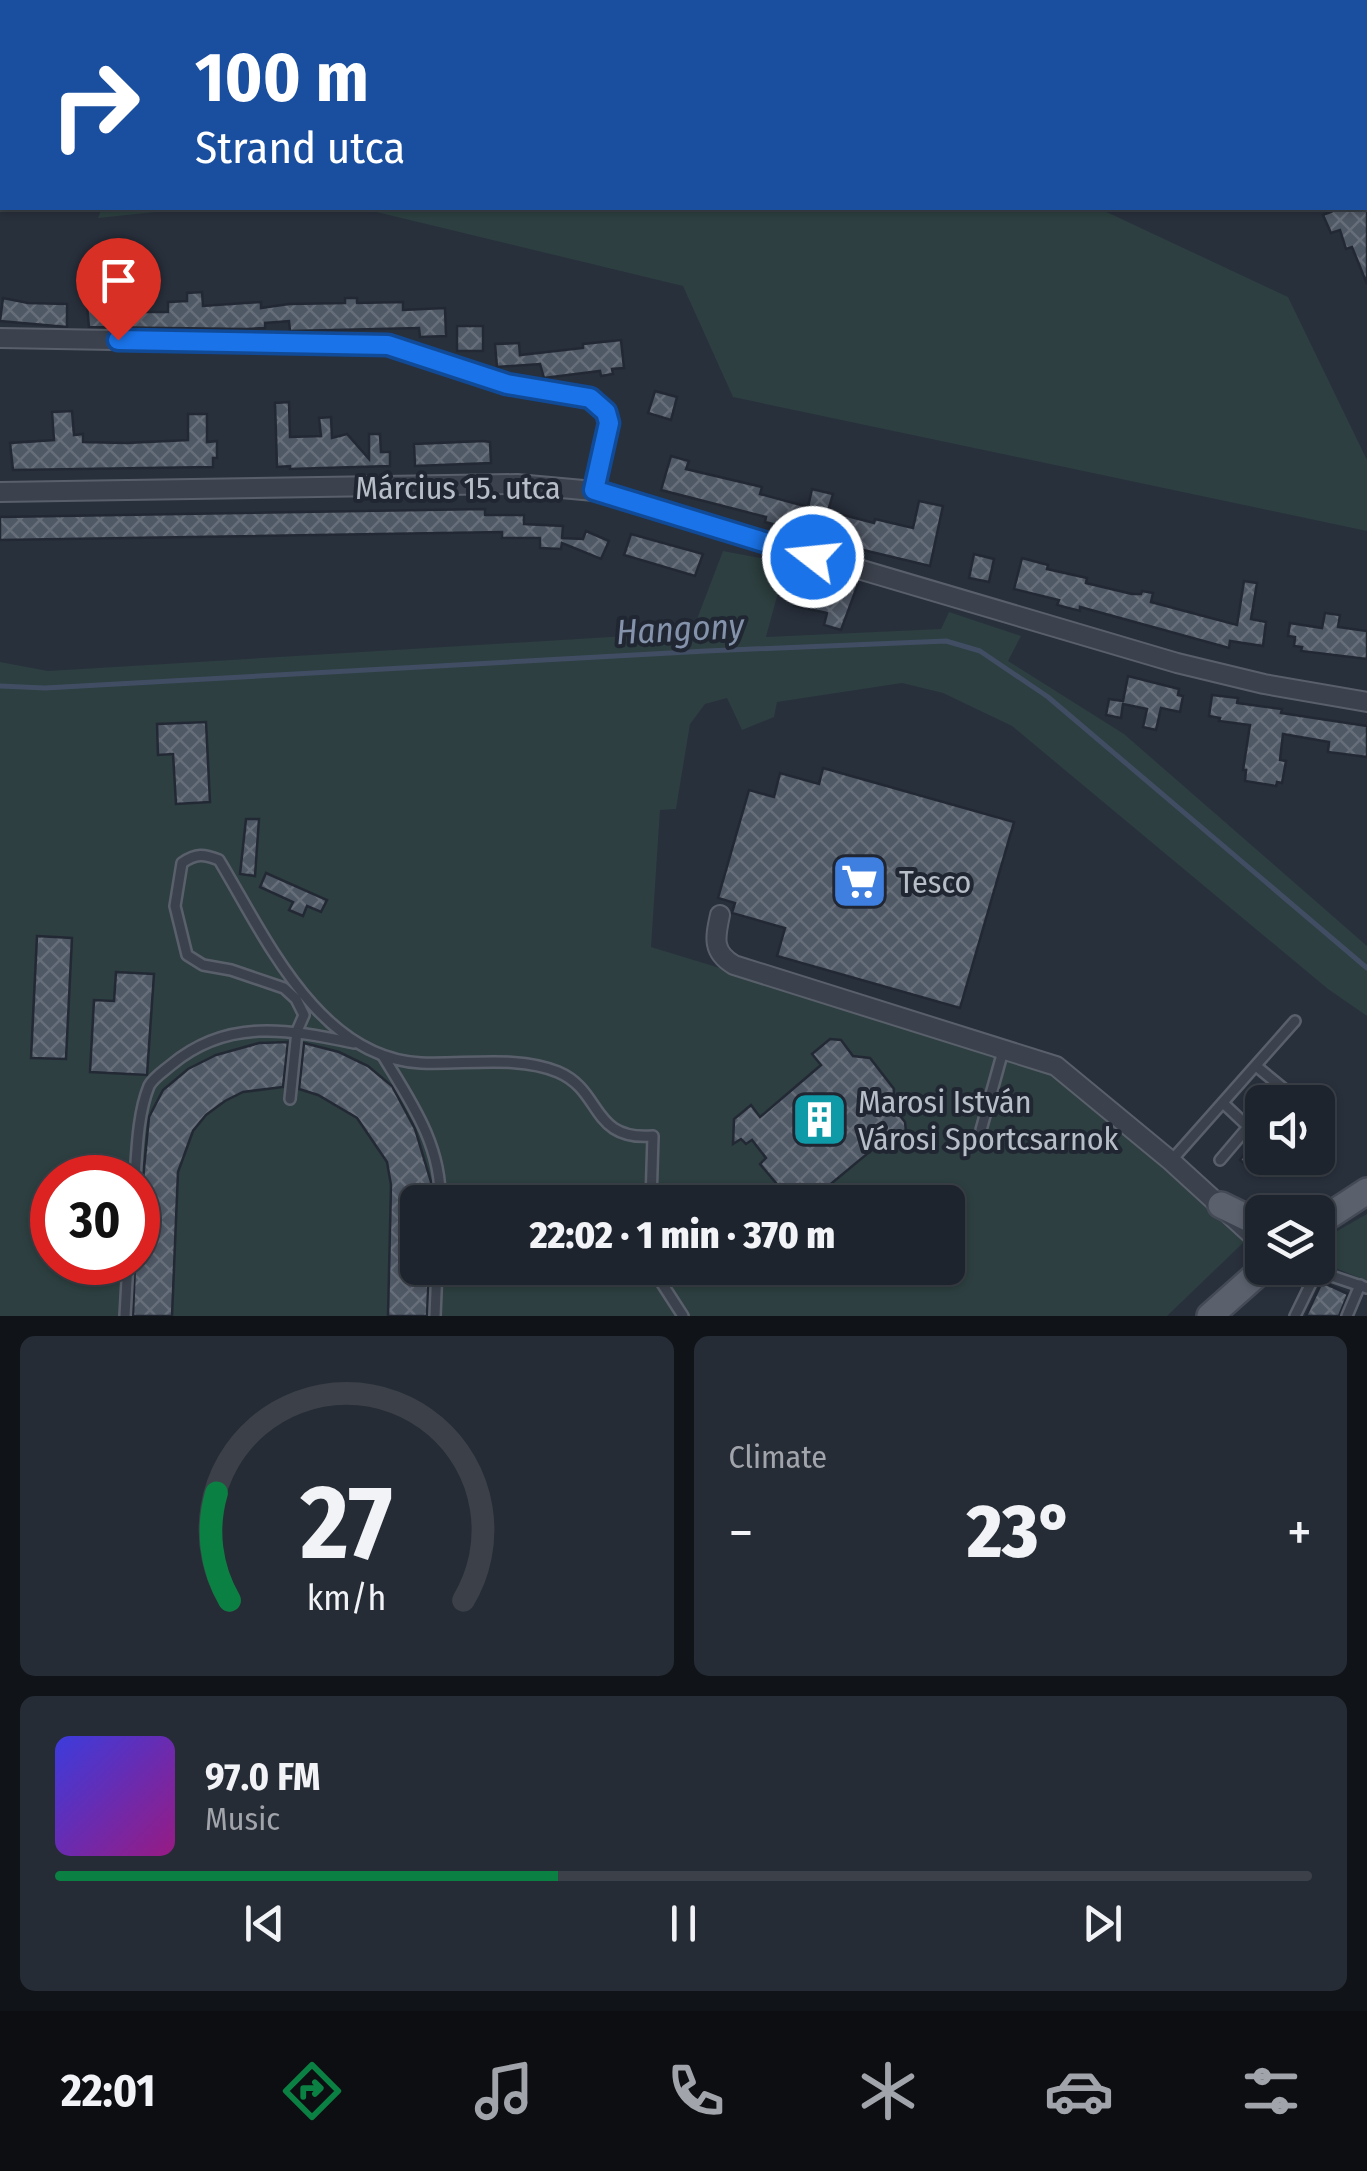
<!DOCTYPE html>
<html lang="en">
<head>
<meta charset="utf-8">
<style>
	:root { --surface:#1e242d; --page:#262c35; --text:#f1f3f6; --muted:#a1a4aa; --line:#3c4149; --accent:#0b8043 }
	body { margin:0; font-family:"Fira Sans Condensed",sans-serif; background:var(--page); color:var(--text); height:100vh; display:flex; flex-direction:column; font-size:38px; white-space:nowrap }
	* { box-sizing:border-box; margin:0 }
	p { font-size:32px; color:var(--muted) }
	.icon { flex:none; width:55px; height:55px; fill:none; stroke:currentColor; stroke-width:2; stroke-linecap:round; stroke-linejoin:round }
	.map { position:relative; height:1316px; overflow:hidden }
	.side { display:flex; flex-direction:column; gap:20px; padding:20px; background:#101419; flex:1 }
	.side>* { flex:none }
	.banner { position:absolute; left:0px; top:0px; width:1368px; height:210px; box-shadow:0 2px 8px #0004,0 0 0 2px var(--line); background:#1a4fa0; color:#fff; overflow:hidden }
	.controls { position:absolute; left:1245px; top:1085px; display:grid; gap:20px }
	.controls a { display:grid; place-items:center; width:90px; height:90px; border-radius:15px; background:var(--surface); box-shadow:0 2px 8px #0004,0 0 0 2px var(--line); font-size:50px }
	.speed { position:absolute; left:30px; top:1155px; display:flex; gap:20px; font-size:50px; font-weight:700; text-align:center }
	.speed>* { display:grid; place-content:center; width:130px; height:130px; border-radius:50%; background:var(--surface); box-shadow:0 2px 8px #0004,0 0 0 2px var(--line); line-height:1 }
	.speed .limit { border:15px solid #d22; background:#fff; color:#111 }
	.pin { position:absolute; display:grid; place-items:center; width:85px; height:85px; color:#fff; margin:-102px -42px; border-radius:50% 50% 50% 0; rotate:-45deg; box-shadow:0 0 10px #0007 }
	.pin .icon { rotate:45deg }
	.me { position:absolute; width:110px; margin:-55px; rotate:286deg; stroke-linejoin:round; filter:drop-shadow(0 0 8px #0008) }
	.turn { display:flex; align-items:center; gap:35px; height:210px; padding:0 30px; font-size:45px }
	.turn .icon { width:130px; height:130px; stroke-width:2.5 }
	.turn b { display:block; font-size:70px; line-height:85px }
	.big { font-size:75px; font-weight:800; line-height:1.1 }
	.side .tile { flex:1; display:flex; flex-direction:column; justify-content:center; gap:15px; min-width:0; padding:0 35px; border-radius:15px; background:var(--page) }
	.side .dial { align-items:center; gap:0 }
	.dial svg { height:260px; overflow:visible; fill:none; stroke:var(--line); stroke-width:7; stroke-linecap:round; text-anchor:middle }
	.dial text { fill:var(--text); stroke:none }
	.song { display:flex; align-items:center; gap:30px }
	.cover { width:120px; height:120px; border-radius:15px; background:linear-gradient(135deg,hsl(240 70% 55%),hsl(310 70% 35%)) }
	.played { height:10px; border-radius:5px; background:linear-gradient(90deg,var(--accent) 40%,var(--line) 40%) }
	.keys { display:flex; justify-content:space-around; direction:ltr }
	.heat { display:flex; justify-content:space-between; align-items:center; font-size:55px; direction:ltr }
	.side .tiles { flex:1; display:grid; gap:20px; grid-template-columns:1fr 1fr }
	.tile:last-child { grid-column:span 2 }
	.trip { position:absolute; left:400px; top:1185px; width:565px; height:100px; border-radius:15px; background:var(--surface); box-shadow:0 2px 8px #0004,0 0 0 2px var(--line); font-weight:800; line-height:100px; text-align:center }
	.tabs { display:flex; height:160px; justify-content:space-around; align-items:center; background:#0c0e12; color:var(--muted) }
	.tabs .icon { width:70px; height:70px }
	.tabs .on { color:var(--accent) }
	.tabs b { font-size:45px; color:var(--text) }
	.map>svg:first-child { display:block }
</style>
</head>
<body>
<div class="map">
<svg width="1367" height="1316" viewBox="0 0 1367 1316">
	<defs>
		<pattern id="building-cross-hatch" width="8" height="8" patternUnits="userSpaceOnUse" patternTransform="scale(2.5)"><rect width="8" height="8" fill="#4f5865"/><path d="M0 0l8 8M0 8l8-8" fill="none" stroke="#666e7a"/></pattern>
	</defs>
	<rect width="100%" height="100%" fill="#28303c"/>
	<!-- green -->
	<g fill="#2d3f40" fill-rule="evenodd">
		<polygon points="184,0 981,0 183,2"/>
		<polygon points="102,208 194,208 98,218"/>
		<polygon points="360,208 1098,208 1288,297 1367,460 1367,531 733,397 683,286"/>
		<path d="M723,551L786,563L766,637L941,629L949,612L1021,636L1008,661L1124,734L1367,946V1016L1328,989L1012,726L943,693L902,683L777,702L774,717L742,730L727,698L705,704L690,724L676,809L660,810L651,947L1042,1066L1063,1078L1244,1242L1167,1316H0V662L48,671L692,632ZM52,1178H138V1262H52ZM418,1202H948V1268H418Z"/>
		<polygon points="1367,1214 1367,1281 1318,1261 1318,1242"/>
	</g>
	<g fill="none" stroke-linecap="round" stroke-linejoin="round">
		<!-- stream -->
		<polyline stroke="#404d63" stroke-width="5" points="0,686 45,688 706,651 946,641 980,651 1048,697 1367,968"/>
	</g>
	<!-- building -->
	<g fill="url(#building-cross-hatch)" stroke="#232934" stroke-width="2.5">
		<polygon points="1340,208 1367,208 1367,284 1352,247 1346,249 1340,230 1331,233 1323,215"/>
		<polygon points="202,292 203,306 261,302 261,308 289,304 345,303 345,298 357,298 357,303 403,302 403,310 445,308 446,336 420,337 419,328 290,331 289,321 265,323 265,328 246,329 89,327 87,305 126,302 126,297 143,297 143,312 168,312 168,302 187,301 187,293"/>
		<polygon points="3,298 28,303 67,304 67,327 0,321"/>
		<rect x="457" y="326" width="26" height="25"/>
		<polygon points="621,340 624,368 612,369 613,374 601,376 600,371 544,378 540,364 497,367 495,344 519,343 520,355 583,348 583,344"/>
		<polygon points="655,391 677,397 671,420 648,413"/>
		<polygon points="289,402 290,437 321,436 319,418 331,417 332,438 347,434 369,459 369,434 380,434 381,452 390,452 390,466 290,469 290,466 277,467 275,403"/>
		<polygon points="72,411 74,435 83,434 83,442 126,443 188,440 188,414 207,414 207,442 217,441 217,458 213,458 213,467 13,470 10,443 54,440 52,412"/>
		<polygon points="484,441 490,442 491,463 415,466 414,444"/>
		<polygon points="671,456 689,461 686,469 762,487 760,494 808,507 812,489 833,494 828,511 874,523 875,519 913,528 919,501 943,506 930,566 834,543 834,540 765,522 766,517 661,490"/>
		<polygon points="485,509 485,515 524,515 524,524 563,526 562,538 583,539 586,531 609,541 601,559 562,543 561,549 540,548 540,538 502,538 502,532 0,540 0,517"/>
		<polygon points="631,534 703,554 695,576 624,555"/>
		<polygon points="974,554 994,559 989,582 969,578"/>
		<polygon points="1022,558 1048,565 1047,569 1087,578 1086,583 1132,594 1141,594 1142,591 1153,593 1151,602 1237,625 1244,581 1257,583 1251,619 1266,622 1263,646 1230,641 1229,648 1080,607 1080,611 1057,605 1059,600 1014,589"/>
		<polygon points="832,578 858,584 841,630 824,625 827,613 794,606 799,582 830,588"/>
		<polygon points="1325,613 1340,615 1338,627 1367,631 1367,659 1301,651 1302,647 1294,646 1295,637 1288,636 1290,623 1322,628"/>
		<polygon points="1128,676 1179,689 1178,695 1183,696 1180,712 1161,708 1156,730 1143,727 1147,709 1123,704 1121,718 1106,715 1109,699 1123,701"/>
		<polygon points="1212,695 1238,698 1237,703 1282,709 1281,713 1367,726 1367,757 1328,752 1329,742 1283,734 1280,760 1286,761 1282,783 1277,782 1276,786 1245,781 1246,770 1243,770 1250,725 1219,721 1220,718 1209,716"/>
		<polygon points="206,722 210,802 176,804 173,754 158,755 157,724"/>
		<polygon points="823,768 1014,822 960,1008 777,956 785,928 732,913 735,903 718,898 749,790 774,797 780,773 819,784"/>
		<polygon points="246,819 259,819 255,876 240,874"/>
		<polygon points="266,873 327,900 321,912 307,906 303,916 289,910 293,902 260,887"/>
		<polygon points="37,936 72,938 66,1059 31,1058"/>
		<polygon points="116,972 154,974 147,1075 90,1072 94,1000 114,1001"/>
		<polygon points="830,1039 841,1040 853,1056 870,1058 894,1089 893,1107 905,1122 906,1132 888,1145 885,1139 821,1192 826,1197 820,1202 792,1202 760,1164 766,1158 752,1140 746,1144 741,1139 733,1144 734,1119 751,1105 760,1117 821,1065 812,1054"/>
		<polygon points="288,1042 283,1087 243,1092 225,1101 206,1115 193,1131 178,1172 172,1316 133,1316 138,1185 143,1179 149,1117 163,1090 188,1069 216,1055 259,1043"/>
		<polygon points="304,1043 339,1052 368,1066 392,1086 415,1129 431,1182 432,1202 418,1202 418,1268 429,1268 427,1316 388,1316 391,1185 387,1162 357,1118 318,1095 299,1089"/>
		<polygon points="1253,1142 1262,1143 1262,1158 1276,1158 1260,1176 1240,1160"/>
		<polygon points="1322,1282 1348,1294 1339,1316 1306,1316"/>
	</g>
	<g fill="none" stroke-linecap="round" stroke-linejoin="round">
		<defs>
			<g id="service">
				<polyline points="1174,2 1174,0"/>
				<polyline points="1365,33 1367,31"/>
				<path d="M383,1056C411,1102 442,1146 440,1202"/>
				<polyline points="1256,1066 1300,1102"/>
				<path d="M290,1099L297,1031L304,1015L296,999L284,988L231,970L203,965L187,955L175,906L182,863C196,853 204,854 219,860C265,936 318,1058 421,1063C464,1065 518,1055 558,1072C603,1091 590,1141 653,1136L651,1202"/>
				<polyline points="1223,1103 1258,1136"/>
				<polyline points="1318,1118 1325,1138 1318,1155"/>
				<polyline points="981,1130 1003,1051"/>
				<polyline points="1220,1160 1248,1127"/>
				<polyline points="1284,1160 1301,1166 1315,1158"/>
				<polyline points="1171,1161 1295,1021"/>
				<path d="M135,1178C137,1149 138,1113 149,1086C153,1078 164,1071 171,1065C227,1018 288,1029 354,1043"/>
				<polyline points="652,1268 683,1316"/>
				<polyline points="125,1316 128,1262"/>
				<polyline points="435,1316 437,1268"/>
				<polyline points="1295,1316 1317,1271 1367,1288"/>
				<polyline points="1347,1316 1360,1285"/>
			</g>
			<g id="minor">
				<polyline points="13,2 15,0"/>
				<polyline points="1365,14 1367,12"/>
				<polyline points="0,23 2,19"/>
				<polyline points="1365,143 1367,148"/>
				<polyline points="0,338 388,345 507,384 590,398 606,412 609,423 594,491"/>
				<polyline points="0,492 517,484 594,491 1177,663 1264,684 1367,702"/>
				<path d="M720,915C715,938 712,952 734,965L1056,1066L1171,1161L1262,1244"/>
			</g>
			<g id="primary">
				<polyline points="1221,1205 1262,1225"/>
				<polyline points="1318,1223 1367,1191"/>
				<polyline points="1210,1316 1264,1268"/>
			</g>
		</defs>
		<!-- service casing -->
		<use href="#service" stroke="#5a606b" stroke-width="14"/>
		<!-- minor casing -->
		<use href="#minor" stroke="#5a606b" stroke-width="22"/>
		<!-- primary casing -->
		<use href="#primary" stroke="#454b56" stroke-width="30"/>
		<!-- service -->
		<use href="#service" stroke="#3c424d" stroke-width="9"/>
		<!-- minor -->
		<use href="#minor" stroke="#3c424d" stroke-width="18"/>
		<!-- primary -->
		<use href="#primary" stroke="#5a616d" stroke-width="25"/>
	</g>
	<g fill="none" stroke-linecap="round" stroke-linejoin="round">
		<defs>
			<polyline id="route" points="118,340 388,345 507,384 590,398 606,412 609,423 594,490 813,557"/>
		</defs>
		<!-- route casing -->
		<use href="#route" stroke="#114b97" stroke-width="25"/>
		<!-- route -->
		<use href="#route" stroke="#1a73e8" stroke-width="18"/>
	</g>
	<!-- icons -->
	<defs>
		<symbol id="supermarket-square" viewBox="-11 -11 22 22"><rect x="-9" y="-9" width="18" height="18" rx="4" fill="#3f7fe0" stroke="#212732"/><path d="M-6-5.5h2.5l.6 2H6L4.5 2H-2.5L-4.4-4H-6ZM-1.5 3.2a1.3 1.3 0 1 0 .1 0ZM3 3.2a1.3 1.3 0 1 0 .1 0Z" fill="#fff"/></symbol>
		<symbol id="building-square" viewBox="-11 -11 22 22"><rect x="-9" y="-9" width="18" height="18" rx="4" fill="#0f9aa8" stroke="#212732"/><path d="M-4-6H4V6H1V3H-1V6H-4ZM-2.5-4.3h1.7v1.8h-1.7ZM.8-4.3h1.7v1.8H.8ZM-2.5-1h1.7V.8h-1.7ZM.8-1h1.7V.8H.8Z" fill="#fff"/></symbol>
	</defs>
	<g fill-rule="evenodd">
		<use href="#supermarket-square" x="828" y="850" width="63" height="63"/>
		<use href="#building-square" x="788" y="1088" width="63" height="63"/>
	</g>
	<g text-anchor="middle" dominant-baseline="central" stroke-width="8" stroke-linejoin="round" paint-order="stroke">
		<!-- street labels -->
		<g font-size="32" fill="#b8bec8" stroke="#212732">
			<text x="458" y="488">Március 15. utca</text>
		</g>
		<!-- poi labels -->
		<g font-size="32" fill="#b8bec8" stroke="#212732" text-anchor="start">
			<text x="899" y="882">Tesco</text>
			<text x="858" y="1102">Marosi István<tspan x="858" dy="37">Városi Sportcsarnok</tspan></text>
		</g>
		<!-- water labels -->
		<g font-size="35" font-style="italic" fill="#8493ab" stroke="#212732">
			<text transform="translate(680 629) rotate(-3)">Hangony</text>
		</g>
	</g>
</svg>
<div class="controls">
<a><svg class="icon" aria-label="sound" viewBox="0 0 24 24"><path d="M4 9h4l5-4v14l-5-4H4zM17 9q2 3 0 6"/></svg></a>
<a><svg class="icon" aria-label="layers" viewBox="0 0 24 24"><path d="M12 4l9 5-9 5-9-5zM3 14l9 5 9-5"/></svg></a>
</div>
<div class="speed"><div class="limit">30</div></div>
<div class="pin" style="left:118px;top:340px;background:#d93025"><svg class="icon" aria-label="arrive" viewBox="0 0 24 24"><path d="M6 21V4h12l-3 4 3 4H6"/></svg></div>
<svg class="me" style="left:813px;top:557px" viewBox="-20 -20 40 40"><circle r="17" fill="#1a73e8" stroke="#fff" stroke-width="3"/><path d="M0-11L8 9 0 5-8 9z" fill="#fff"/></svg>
<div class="trip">22:02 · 1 min · 370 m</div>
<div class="banner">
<div class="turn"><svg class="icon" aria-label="right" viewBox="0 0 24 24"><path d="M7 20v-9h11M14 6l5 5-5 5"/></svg><div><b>100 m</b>Strand utca</div></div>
</div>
</div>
<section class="side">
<div class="tiles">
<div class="tile dial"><svg viewBox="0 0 100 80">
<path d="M14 69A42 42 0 1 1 86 69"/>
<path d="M14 69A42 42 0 0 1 10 36" stroke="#0b8043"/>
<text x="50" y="56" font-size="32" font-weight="700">27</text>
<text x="50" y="72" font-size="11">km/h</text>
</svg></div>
<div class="tile"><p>Climate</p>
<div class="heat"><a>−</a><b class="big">23°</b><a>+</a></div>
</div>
<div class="tile">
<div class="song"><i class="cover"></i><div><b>97.0 FM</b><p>Music</p></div></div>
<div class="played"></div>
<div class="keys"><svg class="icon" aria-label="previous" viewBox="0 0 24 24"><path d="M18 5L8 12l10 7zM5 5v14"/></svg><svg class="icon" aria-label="pause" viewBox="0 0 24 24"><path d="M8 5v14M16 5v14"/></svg><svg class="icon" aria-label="next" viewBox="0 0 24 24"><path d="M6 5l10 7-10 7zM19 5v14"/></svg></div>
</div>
</div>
</section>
<nav class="tabs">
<b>22:01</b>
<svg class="icon on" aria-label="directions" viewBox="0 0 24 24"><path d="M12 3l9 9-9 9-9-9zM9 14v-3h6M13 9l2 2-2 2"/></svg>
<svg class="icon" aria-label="music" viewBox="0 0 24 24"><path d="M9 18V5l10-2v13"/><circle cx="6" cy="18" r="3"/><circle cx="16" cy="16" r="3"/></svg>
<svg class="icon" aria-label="phone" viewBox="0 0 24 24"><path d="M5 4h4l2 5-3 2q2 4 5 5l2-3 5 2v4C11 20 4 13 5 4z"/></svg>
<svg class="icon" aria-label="climate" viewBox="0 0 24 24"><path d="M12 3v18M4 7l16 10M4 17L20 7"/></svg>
<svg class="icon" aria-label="car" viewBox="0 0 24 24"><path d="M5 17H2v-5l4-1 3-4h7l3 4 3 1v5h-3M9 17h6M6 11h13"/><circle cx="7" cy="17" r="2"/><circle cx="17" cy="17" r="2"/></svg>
<svg class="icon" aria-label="filters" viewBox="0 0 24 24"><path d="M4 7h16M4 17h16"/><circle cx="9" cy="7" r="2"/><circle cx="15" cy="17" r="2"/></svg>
</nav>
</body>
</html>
